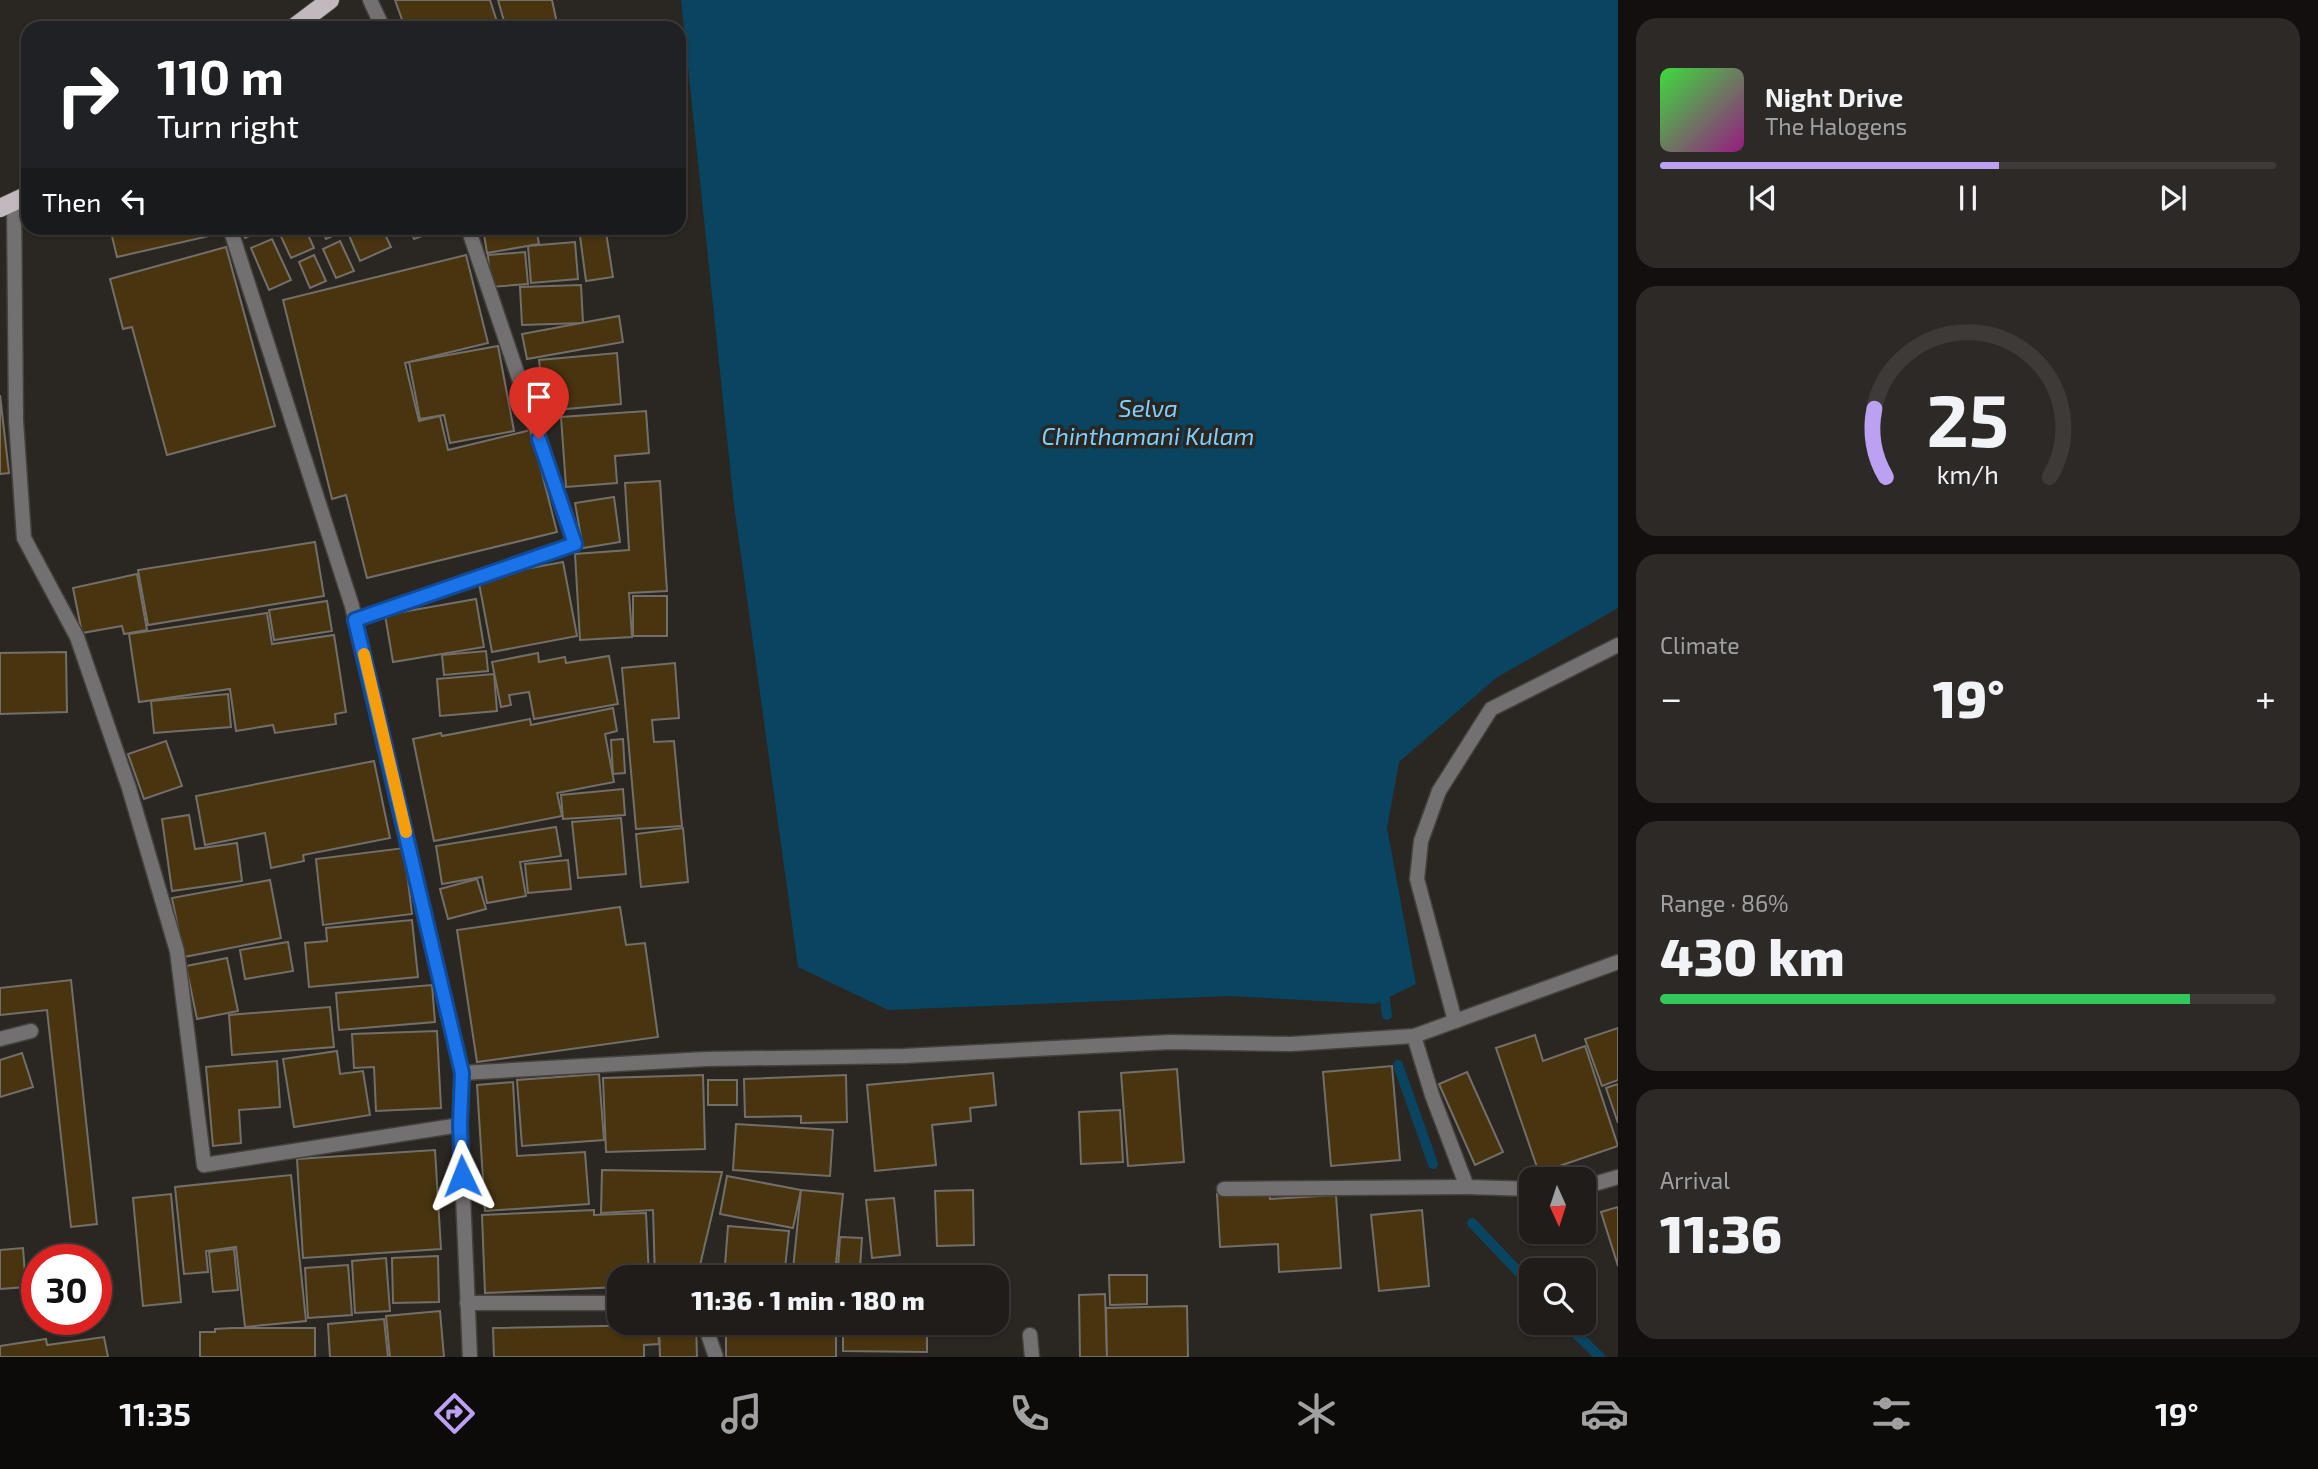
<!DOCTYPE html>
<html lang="en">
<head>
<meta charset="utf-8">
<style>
	:root { --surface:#201c19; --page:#2d2926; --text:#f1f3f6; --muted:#a2a1a2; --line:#3d3a38; --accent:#bca0f2 }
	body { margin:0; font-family:"Exo 2",sans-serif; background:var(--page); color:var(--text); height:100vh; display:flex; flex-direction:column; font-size:26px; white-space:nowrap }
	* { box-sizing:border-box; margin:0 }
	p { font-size:23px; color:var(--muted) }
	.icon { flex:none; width:38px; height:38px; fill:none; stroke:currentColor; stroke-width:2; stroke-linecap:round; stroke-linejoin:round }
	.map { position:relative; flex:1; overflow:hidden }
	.side { display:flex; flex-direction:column; gap:18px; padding:18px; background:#120f0e; width:700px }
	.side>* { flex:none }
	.top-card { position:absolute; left:21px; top:21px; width:665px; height:214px; border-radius:21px; box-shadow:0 2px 5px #0004,0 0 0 2px var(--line); background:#202124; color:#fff; overflow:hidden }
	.needle { width:46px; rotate:177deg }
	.controls { position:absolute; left:1519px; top:1167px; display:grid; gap:14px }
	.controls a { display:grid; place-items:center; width:77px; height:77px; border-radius:14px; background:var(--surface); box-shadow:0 2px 5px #0004,0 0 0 2px var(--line); font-size:35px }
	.speed { position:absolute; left:21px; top:1244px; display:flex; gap:14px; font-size:35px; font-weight:700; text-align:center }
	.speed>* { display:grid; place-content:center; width:91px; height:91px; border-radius:50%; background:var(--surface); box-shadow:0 2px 5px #0004,0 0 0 2px var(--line); line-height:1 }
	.speed .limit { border:10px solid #d22; background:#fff; color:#111 }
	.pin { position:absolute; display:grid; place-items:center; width:60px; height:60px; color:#fff; margin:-72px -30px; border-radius:50% 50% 50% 0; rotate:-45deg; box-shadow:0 0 7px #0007 }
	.pin .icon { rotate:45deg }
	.me { position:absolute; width:77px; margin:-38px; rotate:358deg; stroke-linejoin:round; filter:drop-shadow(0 0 5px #0008) }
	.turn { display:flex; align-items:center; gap:24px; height:147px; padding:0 21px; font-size:32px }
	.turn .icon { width:91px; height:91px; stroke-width:2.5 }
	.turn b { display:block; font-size:49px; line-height:60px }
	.then { display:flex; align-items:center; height:66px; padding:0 21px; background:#0003; gap:14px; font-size:26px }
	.big { font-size:52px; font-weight:800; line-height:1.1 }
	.side .card { flex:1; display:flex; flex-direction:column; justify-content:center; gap:10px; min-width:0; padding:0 24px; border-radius:21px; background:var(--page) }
	.side .dial { align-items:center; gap:0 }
	.dial svg { height:182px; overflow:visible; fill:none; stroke:var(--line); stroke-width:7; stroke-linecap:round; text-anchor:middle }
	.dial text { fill:var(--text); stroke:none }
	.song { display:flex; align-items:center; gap:21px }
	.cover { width:84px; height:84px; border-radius:10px; background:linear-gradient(135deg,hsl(120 70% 55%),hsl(310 70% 35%)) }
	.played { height:7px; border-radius:4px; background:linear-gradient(90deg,var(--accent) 55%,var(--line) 55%) }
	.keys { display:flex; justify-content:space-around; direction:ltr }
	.heat { display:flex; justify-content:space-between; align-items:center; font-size:38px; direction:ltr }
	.charge { height:10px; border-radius:5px; background:linear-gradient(90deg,#34c759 86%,var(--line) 0) }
	.trip { position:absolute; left:607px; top:1265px; width:402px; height:70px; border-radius:21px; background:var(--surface); box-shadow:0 2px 5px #0004,0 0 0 2px var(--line); font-weight:800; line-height:70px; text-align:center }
	.menu { display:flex; height:112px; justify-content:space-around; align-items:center; background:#0d0b0a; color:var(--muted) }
	.menu .icon { width:49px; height:49px }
	.menu .active { color:var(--accent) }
	.menu b { font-size:32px; color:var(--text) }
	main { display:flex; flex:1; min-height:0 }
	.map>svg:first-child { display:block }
</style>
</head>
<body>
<main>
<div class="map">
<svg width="1618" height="1357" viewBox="0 0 1618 1357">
	<rect width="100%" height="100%" fill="#2a2621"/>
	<!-- water -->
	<polygon fill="#094561" points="681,0 1618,0 1618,608 1496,678 1399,762 1387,828 1416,984 1375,1004 1229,996 888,1010 798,967 734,505"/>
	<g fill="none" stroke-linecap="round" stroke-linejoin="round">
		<!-- stream -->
		<g stroke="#094561" stroke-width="10">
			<polyline points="1383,986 1387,1015"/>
			<polyline points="1398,1065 1433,1164"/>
			<polyline points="1472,1223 1531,1285"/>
			<polyline points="1565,1323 1600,1357"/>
		</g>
	</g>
	<!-- building -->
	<g fill="#48340f" stroke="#736f68" stroke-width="2">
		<polygon points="395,0 490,0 499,28 405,28"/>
		<polygon points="498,0 552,0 558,28 506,28"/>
		<polygon points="110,228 217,228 218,234 117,257"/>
		<polygon points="240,228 269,228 245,238"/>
		<polygon points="285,228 305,228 314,248 291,258 278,230"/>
		<polygon points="321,228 351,228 326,239"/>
		<polygon points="362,228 382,228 391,247 360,261 348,233"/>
		<polygon points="409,228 444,228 414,239"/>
		<polygon points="483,228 536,228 539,244 487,253"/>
		<polygon points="537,228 599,228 599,229 538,236"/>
		<polygon points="606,232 613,277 586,281 580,236"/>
		<polygon points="272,239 291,280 269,290 251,248"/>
		<polygon points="340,241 354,271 336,278 323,249"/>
		<polygon points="575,242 578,279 531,283 528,246"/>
		<polygon points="226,247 275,426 167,455 132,327 123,329 110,279"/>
		<polygon points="525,252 528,284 490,287 488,255"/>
		<polygon points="314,255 326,281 310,288 299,262"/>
		<polygon points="466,255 488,343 405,363 419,421 440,416 448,450 531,430 557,532 367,578 346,495 332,499 283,300"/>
		<polygon points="581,285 583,323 522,325 520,287"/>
		<polygon points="619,316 623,342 527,359 522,334"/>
		<polygon points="498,346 514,431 450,443 444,415 420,419 409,362"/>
		<polygon points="617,353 621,404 545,411 539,360"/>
		<polygon points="0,395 9,473 0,474"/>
		<polygon points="646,411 649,453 615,456 617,483 566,487 561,417"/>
		<polygon points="660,481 667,591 629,593 632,637 580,640 575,554 629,550 625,483"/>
		<polygon points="614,497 620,542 583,548 575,503"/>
		<polygon points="315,542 324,596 148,625 138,570"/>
		<polygon points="563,562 577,636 492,652 478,578"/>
		<polygon points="137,574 147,630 124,634 122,626 82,633 73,588"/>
		<rect x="633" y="596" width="34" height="40"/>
		<polygon points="476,599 484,647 393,662 385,615"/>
		<polygon points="327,601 332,631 274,640 269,610"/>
		<polygon points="267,613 272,644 334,635 346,712 335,714 336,724 275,733 273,725 236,731 230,689 139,702 129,634"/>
		<polygon points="486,651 488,671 444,675 442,655"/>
		<polygon points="66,652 67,712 0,714 0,653"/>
		<polygon points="538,653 539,662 565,657 566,663 609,656 618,704 534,719 529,692 509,695 511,705 501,707 492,662"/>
		<polygon points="675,663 679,718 652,720 654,742 674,741 682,826 636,829 622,668"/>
		<polygon points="494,674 497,711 440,716 437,679"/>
		<polygon points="228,694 231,727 154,733 151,701"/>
		<polygon points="613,708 617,731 605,734 614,782 557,793 562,816 434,841 413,739 441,733 442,736 530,719 531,725"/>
		<polygon points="623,739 625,773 613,774 611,740"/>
		<polygon points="166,741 182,786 144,799 128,754"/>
		<polygon points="374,761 390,838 303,855 304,861 271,868 265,833 205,845 196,796"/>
		<polygon points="623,789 625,815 563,819 561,795"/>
		<polygon points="189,815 195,849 237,843 242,881 172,891 162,819"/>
		<polygon points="621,818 626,874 578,878 572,822"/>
		<polygon points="556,827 561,856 520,862 526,896 487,903 482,877 442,884 436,846"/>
		<polygon points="683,828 688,882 641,887 636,834"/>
		<polygon points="404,848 412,914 323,925 316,859"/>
		<polygon points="568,860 571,889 528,893 525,864"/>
		<polygon points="477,879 486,909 448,919 440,889"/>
		<polygon points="270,880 281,938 184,957 172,898"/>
		<polygon points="620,907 626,945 645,943 658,1037 477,1062 457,930"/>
		<polygon points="412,920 418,977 309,987 305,943 327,941 326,928"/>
		<polygon points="288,942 293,971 245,979 240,950"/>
		<polygon points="227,958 238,1011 197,1019 186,966"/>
		<polygon points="71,980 97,1224 71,1227 47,1010 0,1015 0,988"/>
		<polygon points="432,985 435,1022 339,1030 336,993"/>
		<polygon points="330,1007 334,1047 232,1055 229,1015"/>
		<polygon points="1618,1028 1618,1080 1602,1086 1585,1039"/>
		<polygon points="437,1031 441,1108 376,1111 374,1067 354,1068 352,1034"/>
		<polygon points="1535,1035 1543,1061 1585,1046 1618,1146 1539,1173 1496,1048"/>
		<polygon points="337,1051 340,1074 363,1071 370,1115 294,1127 283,1059"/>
		<polygon points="22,1053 33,1087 0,1097 0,1060"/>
		<polygon points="277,1061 280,1107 239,1110 241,1143 213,1146 206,1067"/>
		<polygon points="1392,1066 1400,1160 1331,1166 1323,1072"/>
		<polygon points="1177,1069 1184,1162 1128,1166 1121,1073"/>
		<polygon points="1467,1072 1503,1152 1475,1165 1439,1084"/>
		<polygon points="993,1073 996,1105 970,1108 971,1121 932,1125 936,1165 875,1171 867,1085"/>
		<polygon points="599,1074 604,1140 522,1146 517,1080"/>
		<polygon points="703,1075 705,1149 606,1152 603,1078"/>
		<polygon points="846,1075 847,1122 801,1123 801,1116 745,1117 744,1079"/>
		<rect x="708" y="1080" width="29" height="25"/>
		<polygon points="513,1082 517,1156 585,1152 589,1204 485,1211 477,1085"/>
		<polygon points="1618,1084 1618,1123 1606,1088"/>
		<polygon points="1120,1110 1123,1162 1081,1164 1079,1112"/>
		<polygon points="736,1124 833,1130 830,1176 733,1170"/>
		<polygon points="435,1150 441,1249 303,1258 297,1159"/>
		<polygon points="602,1170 722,1172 697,1278 655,1278 653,1210 601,1213"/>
		<polygon points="291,1175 306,1321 245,1327 236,1247 206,1251 208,1272 184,1274 175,1187"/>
		<polygon points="727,1176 801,1190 793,1228 720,1214"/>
		<polygon points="801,1190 843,1194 835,1273 793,1269"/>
		<polygon points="973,1190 974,1245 937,1246 935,1191"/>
		<polygon points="1269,1190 1270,1199 1336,1195 1341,1268 1279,1272 1278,1244 1220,1247 1217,1194"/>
		<polygon points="171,1194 181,1302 143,1306 133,1198"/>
		<polygon points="894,1198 900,1255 872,1258 866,1200"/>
		<polygon points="1618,1207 1618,1266 1601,1212"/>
		<polygon points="594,1210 594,1215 646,1213 649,1278 620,1278 620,1287 485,1293 482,1215"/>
		<polygon points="1422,1210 1429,1286 1379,1291 1371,1215"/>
		<polygon points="728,1226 789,1231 784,1278 724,1278"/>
		<polygon points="840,1237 862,1238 860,1268 838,1268"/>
		<polygon points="23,1248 26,1287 0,1289 0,1250"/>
		<polygon points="234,1249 238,1290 213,1292 209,1252"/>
		<polygon points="438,1256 439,1302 393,1303 392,1258"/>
		<polygon points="386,1258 390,1311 355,1313 352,1261"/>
		<polygon points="348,1265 352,1315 308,1318 305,1268"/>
		<polygon points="940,1272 940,1278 909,1278 909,1273"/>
		<polygon points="1109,1275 1147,1275 1147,1304 1110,1305"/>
		<polygon points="1105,1294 1107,1357 1080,1357 1079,1295"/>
		<polygon points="1187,1306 1188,1357 1107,1357 1106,1308"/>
		<polygon points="440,1311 444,1357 390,1357 386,1316"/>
		<polygon points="384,1319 388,1357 330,1357 328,1324"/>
		<polygon points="696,1323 697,1357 660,1357 659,1324"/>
		<polygon points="843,1323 927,1323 927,1352 843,1351"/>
		<polygon points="658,1325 659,1344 644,1345 644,1357 494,1357 493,1328"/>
		<polygon points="232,1328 315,1328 315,1357 200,1357 200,1332 215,1332 215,1329"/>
		<polygon points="836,1335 836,1357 726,1357 726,1336"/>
		<polygon points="104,1337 108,1357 0,1357 0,1346 46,1339 47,1345"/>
	</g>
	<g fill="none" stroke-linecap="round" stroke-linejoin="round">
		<defs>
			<g id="service">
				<polyline points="14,202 16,421 24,538 77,637 129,788 177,951 204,1165"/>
				<polyline points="0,1039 31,1031"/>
			</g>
			<g id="minor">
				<polyline points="370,0 383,28"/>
				<polyline points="230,228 352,606 462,1073 460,1125 470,1357"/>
				<polyline points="355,620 575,544 468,228"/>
				<polyline points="1455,1021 1417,879 1421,841 1439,791 1491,709 1618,645"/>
				<polyline points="1414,1036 1432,1095 1467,1187 1531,1189"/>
				<polyline points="462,1073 706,1059 904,1056 1170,1042 1291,1044 1414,1036 1618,962"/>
				<polyline points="204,1165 460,1125"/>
				<polyline points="1584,1187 1618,1177"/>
				<polyline points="1224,1189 1467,1187"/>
				<polyline points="467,1303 620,1303"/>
				<polyline points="704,1323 716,1357"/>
				<polyline points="1030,1335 1032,1357"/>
			</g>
			<g id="primary">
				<polyline points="293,28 330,0"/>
				<polyline points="0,208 28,195"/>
			</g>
		</defs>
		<!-- service casing -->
		<use href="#service" stroke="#45423d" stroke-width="17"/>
		<!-- minor casing -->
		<use href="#minor" stroke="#45423d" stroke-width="17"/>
		<!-- primary casing -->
		<use href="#primary" stroke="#45423d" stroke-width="20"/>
		<!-- service -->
		<use href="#service" stroke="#737072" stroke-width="14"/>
		<!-- minor -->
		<use href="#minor" stroke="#737072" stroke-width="14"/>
		<!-- primary -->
		<use href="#primary" stroke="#c1b9bd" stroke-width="18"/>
	</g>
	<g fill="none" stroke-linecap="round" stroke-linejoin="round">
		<defs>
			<polyline id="route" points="462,1176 460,1125 462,1073 355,620 575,544 539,439"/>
		</defs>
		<!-- route casing -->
		<use href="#route" stroke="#114b97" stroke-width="18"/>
		<!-- route -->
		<use href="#route" stroke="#1a73e8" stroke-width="12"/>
		<!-- slow -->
		<polyline stroke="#f59e0b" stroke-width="12" points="364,654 406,832"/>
	</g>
	<g text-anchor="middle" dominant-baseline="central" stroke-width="7" stroke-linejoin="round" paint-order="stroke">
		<!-- water labels -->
		<g font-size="24" font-style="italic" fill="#7dcffd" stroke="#2a2621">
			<text x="1148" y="407">Selva<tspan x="1148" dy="28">Chinthamani Kulam</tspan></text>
		</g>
	</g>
</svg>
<div class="controls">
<a><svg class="needle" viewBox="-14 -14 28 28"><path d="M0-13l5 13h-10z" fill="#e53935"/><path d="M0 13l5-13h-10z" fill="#a2a1a2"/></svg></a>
<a><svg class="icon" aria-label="search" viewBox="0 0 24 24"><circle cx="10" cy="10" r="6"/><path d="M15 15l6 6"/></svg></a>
</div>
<div class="speed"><div class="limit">30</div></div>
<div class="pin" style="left:539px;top:439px;background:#d93025"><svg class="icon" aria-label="arrive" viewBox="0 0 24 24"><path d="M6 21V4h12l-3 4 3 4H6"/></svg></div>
<svg class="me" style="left:462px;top:1176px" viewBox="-20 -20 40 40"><path d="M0-17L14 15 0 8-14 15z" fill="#1a73e8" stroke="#fff" stroke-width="4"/></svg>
<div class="trip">11:36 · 1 min · 180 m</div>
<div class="top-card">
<div class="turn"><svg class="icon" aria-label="right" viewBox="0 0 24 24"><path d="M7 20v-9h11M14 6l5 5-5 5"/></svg><div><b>110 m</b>Turn right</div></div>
<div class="then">Then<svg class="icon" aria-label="left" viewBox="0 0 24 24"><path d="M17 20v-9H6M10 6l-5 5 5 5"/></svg></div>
</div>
</div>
<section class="side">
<div class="card">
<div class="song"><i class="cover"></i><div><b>Night Drive</b><p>The Halogens</p></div></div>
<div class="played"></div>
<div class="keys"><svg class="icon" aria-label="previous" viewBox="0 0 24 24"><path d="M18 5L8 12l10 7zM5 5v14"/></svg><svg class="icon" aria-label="pause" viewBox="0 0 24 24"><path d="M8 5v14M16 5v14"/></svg><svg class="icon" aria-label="next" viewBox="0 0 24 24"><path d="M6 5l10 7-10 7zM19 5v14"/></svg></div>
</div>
<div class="card dial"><svg viewBox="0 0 100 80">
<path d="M14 69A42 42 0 1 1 86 69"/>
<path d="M14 69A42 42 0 0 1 9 39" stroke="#bca0f2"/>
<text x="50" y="56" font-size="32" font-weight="700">25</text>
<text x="50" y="72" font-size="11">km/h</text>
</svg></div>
<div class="card"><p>Climate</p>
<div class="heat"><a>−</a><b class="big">19°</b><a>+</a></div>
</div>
<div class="card"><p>Range · 86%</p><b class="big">430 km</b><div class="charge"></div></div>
<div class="card"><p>Arrival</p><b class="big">11:36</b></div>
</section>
</main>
<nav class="menu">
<b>11:35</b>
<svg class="icon active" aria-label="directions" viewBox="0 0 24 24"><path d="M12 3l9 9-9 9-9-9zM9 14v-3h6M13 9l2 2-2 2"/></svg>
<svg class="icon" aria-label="music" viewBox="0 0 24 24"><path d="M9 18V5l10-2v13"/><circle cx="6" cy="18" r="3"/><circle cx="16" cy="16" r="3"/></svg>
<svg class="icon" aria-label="phone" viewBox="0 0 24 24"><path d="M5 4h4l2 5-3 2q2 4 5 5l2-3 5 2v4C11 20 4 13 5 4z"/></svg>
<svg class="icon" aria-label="climate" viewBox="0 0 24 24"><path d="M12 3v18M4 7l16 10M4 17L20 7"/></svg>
<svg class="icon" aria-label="car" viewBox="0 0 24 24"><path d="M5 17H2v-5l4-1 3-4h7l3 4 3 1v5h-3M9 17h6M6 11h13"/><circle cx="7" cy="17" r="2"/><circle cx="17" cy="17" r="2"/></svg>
<svg class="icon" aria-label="filters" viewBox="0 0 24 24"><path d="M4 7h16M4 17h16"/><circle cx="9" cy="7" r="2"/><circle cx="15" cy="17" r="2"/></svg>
<b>19°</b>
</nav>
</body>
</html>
